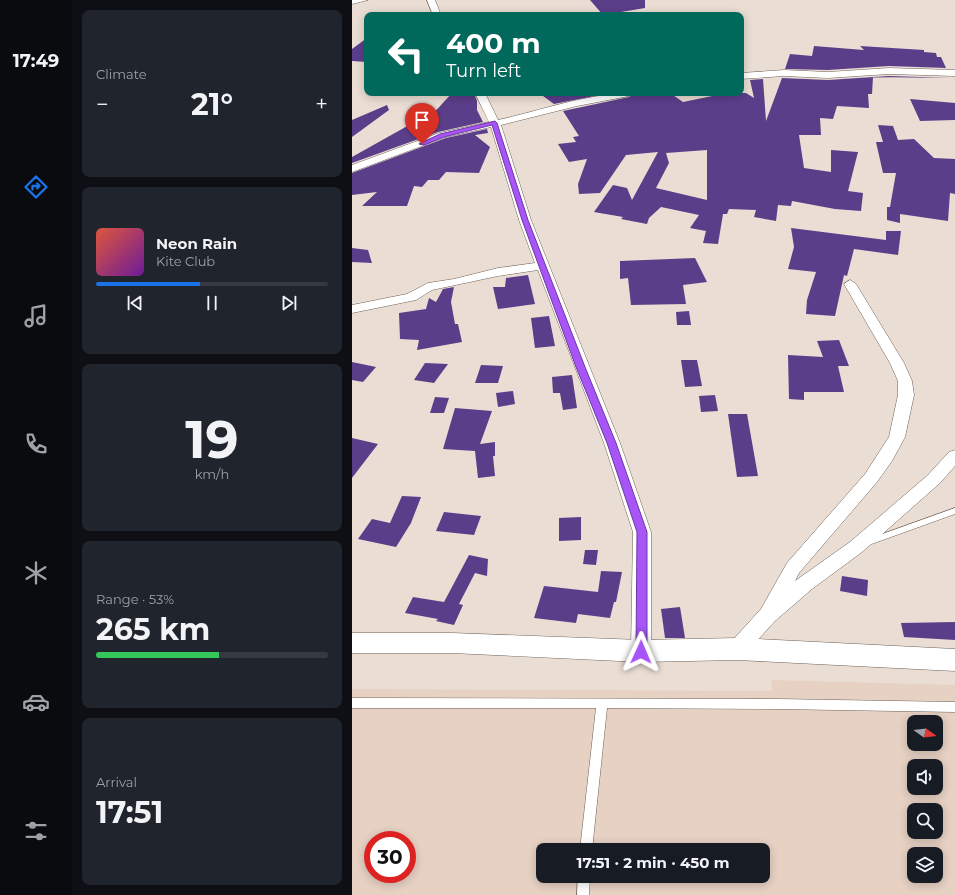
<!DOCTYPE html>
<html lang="en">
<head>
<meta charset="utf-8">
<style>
	:root { --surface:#171b24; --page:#20242c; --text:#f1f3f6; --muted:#9ea1a6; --line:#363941; --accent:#1a73e8 }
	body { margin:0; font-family:Montserrat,sans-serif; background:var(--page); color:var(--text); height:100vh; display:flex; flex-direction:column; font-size:15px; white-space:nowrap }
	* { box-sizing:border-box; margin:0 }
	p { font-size:13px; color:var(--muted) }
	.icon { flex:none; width:22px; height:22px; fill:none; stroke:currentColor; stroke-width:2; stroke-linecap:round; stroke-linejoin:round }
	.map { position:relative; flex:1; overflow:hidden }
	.sheet { display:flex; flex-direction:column; gap:10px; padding:10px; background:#0d0f14; width:280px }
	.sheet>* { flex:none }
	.guide { position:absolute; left:12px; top:12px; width:380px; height:84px; border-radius:8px; box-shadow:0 2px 10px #0003; background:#00695c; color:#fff; overflow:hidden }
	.needle { width:26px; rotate:105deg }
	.fabs { position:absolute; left:555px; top:715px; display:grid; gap:8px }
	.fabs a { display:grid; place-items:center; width:36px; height:36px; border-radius:8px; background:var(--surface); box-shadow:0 2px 10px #0003; font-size:20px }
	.speed { position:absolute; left:12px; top:831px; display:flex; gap:8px; font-size:20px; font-weight:700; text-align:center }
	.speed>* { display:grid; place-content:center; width:52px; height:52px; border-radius:50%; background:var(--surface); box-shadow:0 2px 10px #0003; line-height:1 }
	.speed .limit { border:6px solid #d22; background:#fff; color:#111 }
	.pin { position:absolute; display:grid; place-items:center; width:34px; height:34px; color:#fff; margin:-41px -17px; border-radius:50% 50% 50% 0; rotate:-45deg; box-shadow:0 0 4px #0007 }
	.pin .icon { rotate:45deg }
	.me { position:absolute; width:44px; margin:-22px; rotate:1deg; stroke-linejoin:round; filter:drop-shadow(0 0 3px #0008) }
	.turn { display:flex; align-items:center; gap:14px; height:84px; padding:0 16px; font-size:18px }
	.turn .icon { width:52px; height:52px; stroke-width:2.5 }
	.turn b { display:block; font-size:28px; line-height:34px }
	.big { font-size:30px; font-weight:700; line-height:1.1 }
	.sheet .tile { flex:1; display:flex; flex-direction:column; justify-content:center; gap:6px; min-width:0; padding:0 14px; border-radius:8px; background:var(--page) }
	.sheet .dial { align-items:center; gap:0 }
	.dial b { font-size:52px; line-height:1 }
	.song { display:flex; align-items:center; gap:12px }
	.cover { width:48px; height:48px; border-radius:6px; background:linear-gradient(135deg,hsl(10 70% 55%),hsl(280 70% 35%)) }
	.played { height:4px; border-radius:2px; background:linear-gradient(90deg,var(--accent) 45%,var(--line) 45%) }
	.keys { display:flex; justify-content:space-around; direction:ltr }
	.heat { display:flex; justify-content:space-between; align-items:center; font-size:22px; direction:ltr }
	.charge { height:6px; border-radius:3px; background:linear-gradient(90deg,#34c759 53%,var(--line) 0) }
	.trip { position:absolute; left:184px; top:843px; width:234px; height:40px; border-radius:8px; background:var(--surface); box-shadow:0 2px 10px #0003; font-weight:700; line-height:40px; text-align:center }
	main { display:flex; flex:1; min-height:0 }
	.menu { display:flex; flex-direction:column; width:72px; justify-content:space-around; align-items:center; background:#090b0e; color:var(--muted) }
	.menu .icon { width:28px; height:28px }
	.menu .on { color:var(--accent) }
	.menu b { font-size:18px; color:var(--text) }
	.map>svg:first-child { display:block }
</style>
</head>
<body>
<main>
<nav class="menu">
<b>17:49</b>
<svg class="icon on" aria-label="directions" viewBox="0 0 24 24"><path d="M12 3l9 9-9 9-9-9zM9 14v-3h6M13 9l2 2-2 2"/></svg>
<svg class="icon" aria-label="music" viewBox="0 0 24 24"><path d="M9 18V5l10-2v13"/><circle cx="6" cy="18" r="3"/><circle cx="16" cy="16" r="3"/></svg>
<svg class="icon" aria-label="phone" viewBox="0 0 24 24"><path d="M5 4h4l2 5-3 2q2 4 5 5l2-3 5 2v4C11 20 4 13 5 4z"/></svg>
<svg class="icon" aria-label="climate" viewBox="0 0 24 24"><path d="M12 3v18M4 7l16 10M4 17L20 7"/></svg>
<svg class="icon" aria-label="car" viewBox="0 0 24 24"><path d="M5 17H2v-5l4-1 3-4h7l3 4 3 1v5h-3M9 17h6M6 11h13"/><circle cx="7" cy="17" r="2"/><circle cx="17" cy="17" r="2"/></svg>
<svg class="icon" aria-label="filters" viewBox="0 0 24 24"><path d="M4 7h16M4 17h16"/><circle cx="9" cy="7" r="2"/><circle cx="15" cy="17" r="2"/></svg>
</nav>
<section class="sheet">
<div class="tile"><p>Climate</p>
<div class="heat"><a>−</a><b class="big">21°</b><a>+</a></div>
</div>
<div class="tile">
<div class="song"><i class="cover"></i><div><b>Neon Rain</b><p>Kite Club</p></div></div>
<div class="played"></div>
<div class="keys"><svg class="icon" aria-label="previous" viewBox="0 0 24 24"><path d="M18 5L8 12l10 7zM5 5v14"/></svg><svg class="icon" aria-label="pause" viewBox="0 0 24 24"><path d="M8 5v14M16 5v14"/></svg><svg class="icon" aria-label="next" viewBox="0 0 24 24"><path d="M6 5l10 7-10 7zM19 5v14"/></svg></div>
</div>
<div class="tile dial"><b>19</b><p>km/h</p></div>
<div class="tile"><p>Range · 53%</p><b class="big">265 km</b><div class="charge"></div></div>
<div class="tile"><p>Arrival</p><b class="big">17:51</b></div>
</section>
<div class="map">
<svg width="603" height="895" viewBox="0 0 603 895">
	<rect width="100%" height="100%" fill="#eaddd3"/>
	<!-- built -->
	<path fill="#e6d1c3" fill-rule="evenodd" d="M419,680L603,685V895H0V689L420,691ZM562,722H584V744H562ZM562,766H584V788H562ZM562,810H584V832H562ZM21,840H55V874H21ZM191,850H411V876H191ZM562,854H584V876H562Z"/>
	<!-- building -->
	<g fill="#5b3e8a" fill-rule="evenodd">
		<polygon points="238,0 293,0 293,8 251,15"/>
		<polygon points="15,38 15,62 0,61 0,49"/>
		<polygon points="462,46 512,50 508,46 572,50 572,52 584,53 585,57 589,57 594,68 537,66 476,70 433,69 438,54 460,56"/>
		<path d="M537,76L599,78L521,77L520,94H516L517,108L485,106L481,119L468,118L469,135H447L452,168L479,172V150L506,152L496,191L511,193L509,211L483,209L440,201L439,206L426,205L424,221L402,217L404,210L377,209L375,214H371L366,244L351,243L354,231L338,228L347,215L309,207L297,218L295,224L269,219L271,217L242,212L261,185L275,188L280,200L306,152L274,155L248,193L227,194L226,184L235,159L217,162L206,144L224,142L221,137L227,136L211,111L277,97L283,93H318L331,102L375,93H394L402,98L398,80L411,79L414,121L430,78L476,80ZM355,150V200L304,188L317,163L314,153Z"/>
		<polygon points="100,93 122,93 125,101 125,110 131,122 86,132 0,163 0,157 75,115 79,116"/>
		<polygon points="187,93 258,93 202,104"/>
		<polygon points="558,99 603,103 603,120 568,121"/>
		<polygon points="35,105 37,110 0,137 0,120"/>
		<polygon points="526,125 541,126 546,140 562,139 582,158 603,159 603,194 598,193 596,221 548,214 548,223 535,220 535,207 538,207 544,173 531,173 524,142 531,142"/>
		<polygon points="135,129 136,133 123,135 138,147 127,173 94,172 87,180 76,180 70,187 62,186 55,206 10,206 25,192 0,195 0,173 94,138"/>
		<polygon points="439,228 534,240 534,231 549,231 546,255 502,249 495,276 492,275 483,316 454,314 455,300 464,272 436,269 442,247"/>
		<polygon points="0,248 16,250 20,263 0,262"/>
		<polygon points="343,258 355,282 331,285 334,304 279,305 276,278 268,279 268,261"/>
		<polygon points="176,275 183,304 146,309 141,287 153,287 154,278"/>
		<polygon points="102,287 99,302 103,324 106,324 110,342 65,350 67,340 48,339 47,313 74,309 77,298 84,302 91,289"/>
		<polygon points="337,311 339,325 325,325 324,312"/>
		<polygon points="197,316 203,346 183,348 179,318"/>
		<polygon points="487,340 497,366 486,366 492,392 452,392 452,400 437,399 436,355 471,357 465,341"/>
		<polygon points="329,360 345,360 350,386 333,387"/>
		<polygon points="0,362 24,367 11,382 0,380"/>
		<polygon points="73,363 96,364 82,383 62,380"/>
		<polygon points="129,365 151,366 146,383 123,383"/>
		<polygon points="220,375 225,408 211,410 208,393 201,393 200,377"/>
		<polygon points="161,391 163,404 146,407 144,393"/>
		<polygon points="363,395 366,411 349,412 347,396"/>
		<polygon points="83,397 97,398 92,413 78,413"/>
		<polygon points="103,408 140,411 128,444 143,442 143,456 141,456 143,476 126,478 123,451 91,449"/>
		<polygon points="376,414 395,414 406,476 385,477"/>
		<polygon points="0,438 26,444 0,478"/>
		<polygon points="50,496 69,497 59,523 44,547 6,539 20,519 38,523"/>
		<polygon points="92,512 129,516 122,535 84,531"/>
		<polygon points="229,517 229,540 207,541 207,518"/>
		<polygon points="233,550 246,550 244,565 231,564"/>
		<polygon points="117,555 136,559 135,576 123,573 107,604 111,605 102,625 84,621 86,619 53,613 61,597 92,602"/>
		<polygon points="249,571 270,572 264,602 262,602 258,618 226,614 224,623 182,618 192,586 246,592"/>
		<polygon points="490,576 516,580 515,596 488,591"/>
		<polygon points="328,607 333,638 313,638 309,609"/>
		<polygon points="603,622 603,640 552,637 549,623"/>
	</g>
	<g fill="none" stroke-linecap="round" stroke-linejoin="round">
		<defs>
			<g id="service">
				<polygon points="603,508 603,514 514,546 511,545 510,543 511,541"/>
				<polygon points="0,698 425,699 603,702 603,712 425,709 255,708 240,850 228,850 244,708 0,708"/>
				<polygon points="226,876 238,876 237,895 225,895"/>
			</g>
			<g id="minor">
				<polygon points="0,0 16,0 0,4"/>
				<polygon points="75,0 83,0 89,15 81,15"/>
				<polygon points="537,68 603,70 603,76 537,74 476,78 432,76 389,79 389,73 432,70 476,72"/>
				<path d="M123,93H133L146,120C191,110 236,93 282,93L277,96L225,106L149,125L179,220L268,443L299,532V651L296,657L289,659L282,657L279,651L281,532L252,443L186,270L146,276L80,290L64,300L0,313V305L55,294L76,283L102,279L146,268L183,263L167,220L139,127L94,137L0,172V165L87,133L137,122Z"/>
				<polygon points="498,280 504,284 552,363 560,381 562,395 553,437 540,461 525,482 447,573 443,581 498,542 576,475 597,452 603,450 603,466 588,483 510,552 460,589 423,621 392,655 385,657 378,655 375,649 378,643 409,609 435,563 513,474 537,437 546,395 546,381 538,363 492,284"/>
			</g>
			<polygon id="tertiary" points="0,633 100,633 289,640 385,638 603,649 603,671 385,660 289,662 100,653 0,653"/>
		</defs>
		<!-- service casing -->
		<use href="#service" stroke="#6d6159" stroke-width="1"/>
		<!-- minor casing -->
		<use href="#minor" stroke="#6d6159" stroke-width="1"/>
		<!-- tertiary casing -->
		<use href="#tertiary" stroke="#6d6159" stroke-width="1"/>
		<!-- service -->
		<use href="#service" fill="#fff" fill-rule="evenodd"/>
		<!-- minor -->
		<use href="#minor" fill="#fff" fill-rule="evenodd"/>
		<!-- tertiary -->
		<use href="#tertiary" fill="#fff" fill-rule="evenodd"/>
	</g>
	<!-- route -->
	<polygon fill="#a855f7" stroke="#6d37a1" points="143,121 145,123 176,220 233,367 264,443 295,532 295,652 293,655 289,656 285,655 284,652 285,532 255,443 224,367 170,220 140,125 92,137 72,145 67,144 88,134"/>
</svg>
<div class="fabs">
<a><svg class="needle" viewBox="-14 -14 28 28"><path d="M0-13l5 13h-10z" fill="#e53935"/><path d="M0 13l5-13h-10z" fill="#9ea1a6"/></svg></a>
<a><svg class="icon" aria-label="sound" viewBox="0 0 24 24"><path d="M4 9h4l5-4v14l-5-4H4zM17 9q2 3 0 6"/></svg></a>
<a><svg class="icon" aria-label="search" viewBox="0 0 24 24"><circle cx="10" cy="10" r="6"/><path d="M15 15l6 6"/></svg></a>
<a><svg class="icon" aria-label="layers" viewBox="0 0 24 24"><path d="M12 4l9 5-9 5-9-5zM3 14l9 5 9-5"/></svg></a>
</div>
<div class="speed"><div class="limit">30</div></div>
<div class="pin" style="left:70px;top:144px;background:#d93025"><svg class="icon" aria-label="arrive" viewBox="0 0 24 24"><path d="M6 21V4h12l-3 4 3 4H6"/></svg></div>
<svg class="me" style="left:289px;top:652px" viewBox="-20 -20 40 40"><path d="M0-17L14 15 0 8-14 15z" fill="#a855f7" stroke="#fff" stroke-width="4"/></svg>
<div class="trip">17:51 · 2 min · 450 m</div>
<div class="guide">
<div class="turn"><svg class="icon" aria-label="left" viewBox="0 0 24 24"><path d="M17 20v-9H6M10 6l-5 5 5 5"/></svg><div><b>400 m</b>Turn left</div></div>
</div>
</div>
</main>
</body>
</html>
